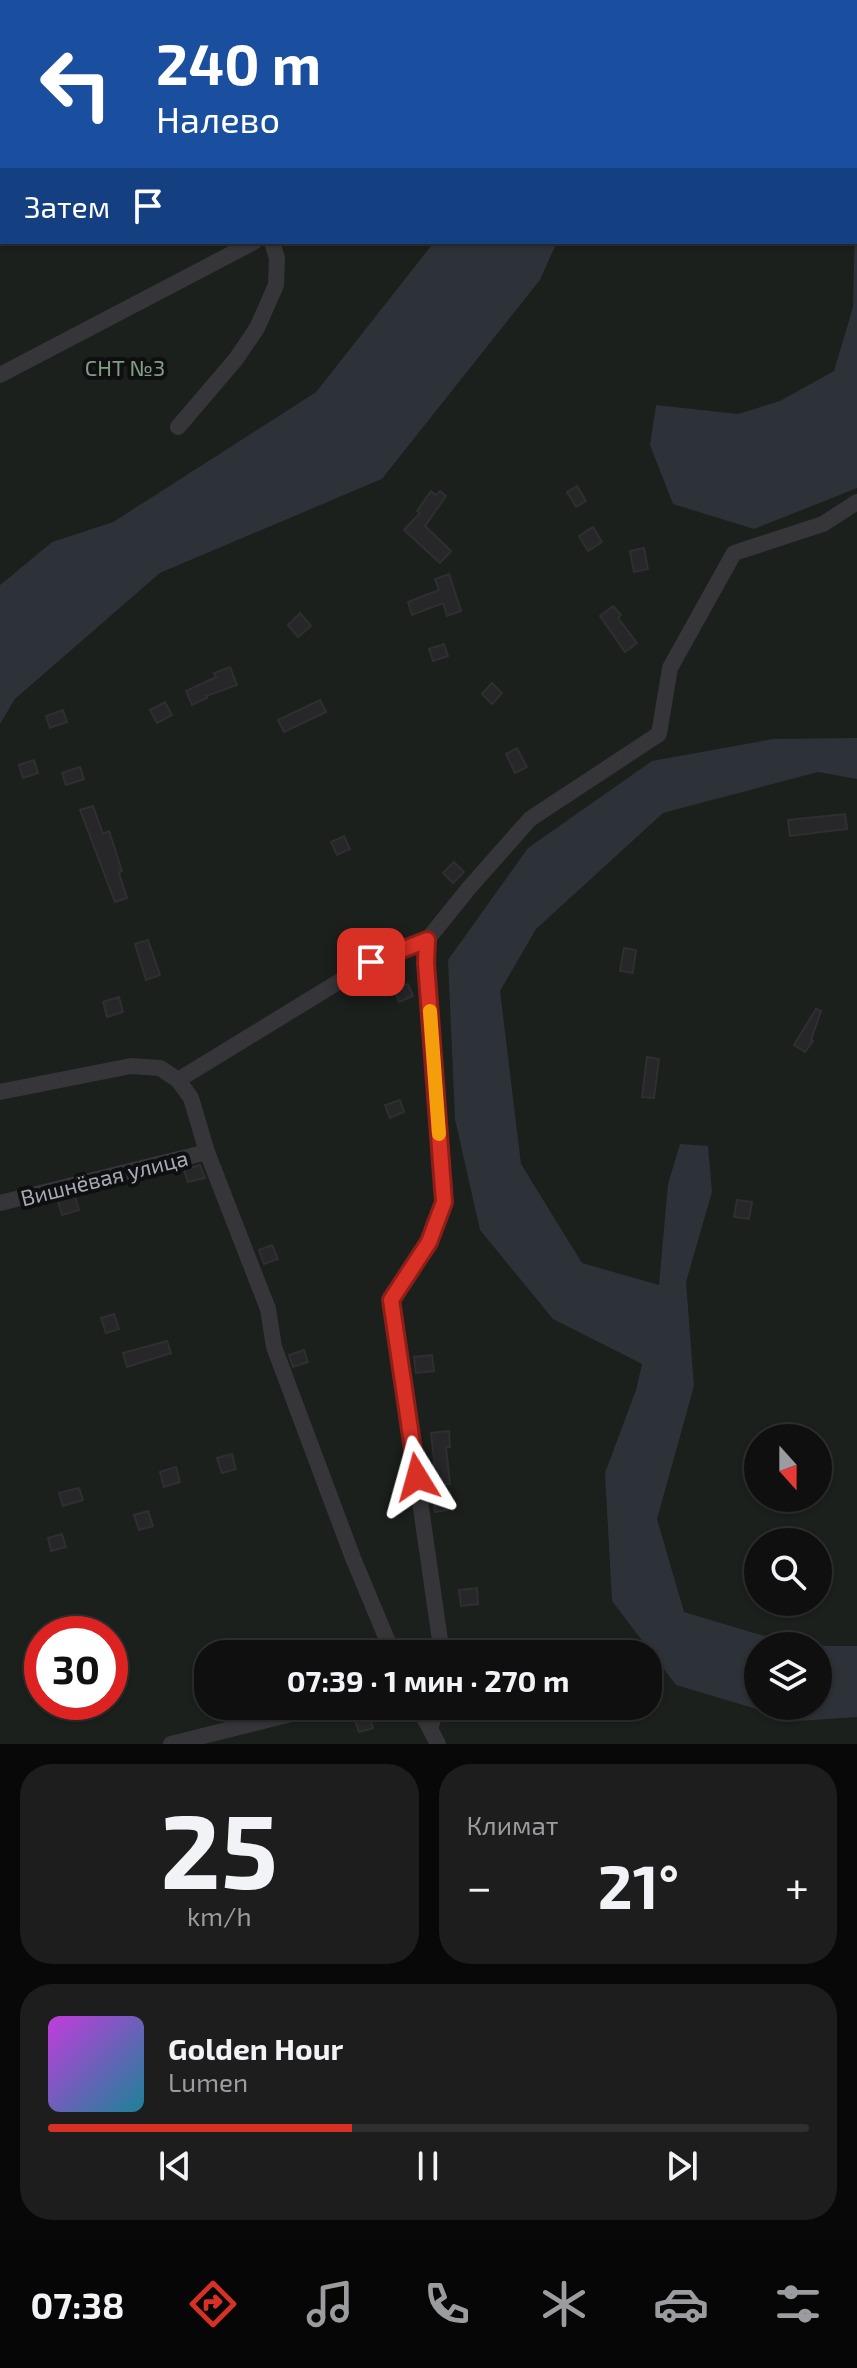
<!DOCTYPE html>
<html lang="ru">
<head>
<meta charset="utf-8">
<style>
	:root { --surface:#0f0f10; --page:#1d1d1e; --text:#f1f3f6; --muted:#9b9c9f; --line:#2f2f30; --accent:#d93025 }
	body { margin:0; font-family:"Exo 2",sans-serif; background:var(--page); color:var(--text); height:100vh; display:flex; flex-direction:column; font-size:30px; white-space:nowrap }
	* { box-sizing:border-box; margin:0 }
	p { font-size:26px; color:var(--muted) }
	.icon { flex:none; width:44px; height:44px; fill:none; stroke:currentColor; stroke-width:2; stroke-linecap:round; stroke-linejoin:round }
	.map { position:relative; height:1744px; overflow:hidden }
	.sheet { display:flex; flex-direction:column; gap:20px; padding:20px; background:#080809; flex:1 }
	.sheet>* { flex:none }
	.hud { position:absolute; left:0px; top:0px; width:858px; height:244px; box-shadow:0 2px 6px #0004,0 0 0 2px var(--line); background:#1a4fa0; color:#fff; overflow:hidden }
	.needle { width:52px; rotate:159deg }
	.buttons { position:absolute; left:744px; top:1424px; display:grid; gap:16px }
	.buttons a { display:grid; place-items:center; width:88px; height:88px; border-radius:50%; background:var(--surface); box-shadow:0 2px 6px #0004,0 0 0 2px var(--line); font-size:40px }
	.speed { position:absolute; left:24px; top:1616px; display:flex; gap:16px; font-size:40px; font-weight:700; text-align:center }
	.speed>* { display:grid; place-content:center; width:104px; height:104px; border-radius:50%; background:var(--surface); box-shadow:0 2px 6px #0004,0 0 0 2px var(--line); line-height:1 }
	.speed .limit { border:12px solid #d22; background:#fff; color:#111 }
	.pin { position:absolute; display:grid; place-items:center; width:68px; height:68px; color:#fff; margin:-34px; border-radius:16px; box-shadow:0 4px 12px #0006 }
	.me { position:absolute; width:88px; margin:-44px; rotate:352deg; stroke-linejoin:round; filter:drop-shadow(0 0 6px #0008) }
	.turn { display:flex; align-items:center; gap:28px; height:168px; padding:0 24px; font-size:36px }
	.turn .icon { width:104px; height:104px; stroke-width:2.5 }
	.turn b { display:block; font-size:56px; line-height:68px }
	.then { display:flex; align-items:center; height:76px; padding:0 24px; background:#0003; gap:16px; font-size:30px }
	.big { font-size:60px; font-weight:700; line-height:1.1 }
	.sheet .tile { flex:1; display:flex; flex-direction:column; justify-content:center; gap:12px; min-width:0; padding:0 28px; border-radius:32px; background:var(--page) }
	.sheet .dial { align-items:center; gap:0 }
	.dial b { font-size:104px; line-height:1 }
	.song { display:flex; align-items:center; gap:24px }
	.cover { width:96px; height:96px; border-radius:12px; background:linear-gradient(135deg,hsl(290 70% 55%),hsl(190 70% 35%)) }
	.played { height:8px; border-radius:4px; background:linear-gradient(90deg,var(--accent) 40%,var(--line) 40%) }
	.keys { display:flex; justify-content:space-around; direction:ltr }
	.heat { display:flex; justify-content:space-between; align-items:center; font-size:44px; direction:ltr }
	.sheet .tiles { flex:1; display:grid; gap:20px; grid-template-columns:1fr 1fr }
	.tile:last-child { grid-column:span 2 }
	.trip { position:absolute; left:194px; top:1640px; width:468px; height:80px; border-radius:32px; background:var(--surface); box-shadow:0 2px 6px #0004,0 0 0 2px var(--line); font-weight:700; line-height:80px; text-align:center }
	.tabs { display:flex; height:128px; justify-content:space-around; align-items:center; background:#060606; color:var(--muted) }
	.tabs .icon { width:56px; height:56px }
	.tabs .active { color:var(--accent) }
	.tabs b { font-size:36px; color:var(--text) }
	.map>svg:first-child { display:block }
</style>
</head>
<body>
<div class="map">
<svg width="857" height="1744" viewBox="0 0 857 1744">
	<rect width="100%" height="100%" fill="#141416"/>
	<!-- green -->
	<g fill="#1b201c" fill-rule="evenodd">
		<polygon points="0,0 558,0 2,2 2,242 434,242 316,392 113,522 52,542 0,585"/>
		<path d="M648,0H857V1744H0V724L15,699L160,573L382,479L540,280L557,242H856V2H647ZM758,1438H818V1498H758ZM758,1542H818V1602H758ZM42,1634H110V1702H42ZM758,1646H818V1706H758ZM208,1654H648V1706H208Z"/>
	</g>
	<!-- water -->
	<g fill="#2c3238">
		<polygon points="857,138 857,488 754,529 673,504 650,445 656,405 738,414 780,401 834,371 853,307"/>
		<polygon points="434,242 557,242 540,280 382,479 160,573 15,699 0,724 0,585 52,542 113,522 316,392"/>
		<polygon points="857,738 857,779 818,772 663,813 536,929 500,991 521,1164 582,1263 659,1285 668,1184 680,1144 708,1146 712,1192 686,1282 694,1386 657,1519 684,1612 797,1646 758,1646 758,1706 818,1706 818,1646 857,1646 857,1717 797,1721 676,1685 612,1601 605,1473 636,1390 642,1364 553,1319 480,1230 455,1119 448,960 528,848 652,761 773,739"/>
	</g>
	<!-- building -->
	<g fill="#27272a" stroke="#2f2e31" stroke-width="2">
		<polygon points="577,486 586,501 576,507 567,492"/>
		<polygon points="431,491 436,495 440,491 446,496 425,526 451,551 440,563 404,530 420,513 417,511"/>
		<polygon points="593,527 602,542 588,551 579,536"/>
		<polygon points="644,548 648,569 634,572 630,551"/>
		<polygon points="449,574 461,611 447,616 443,603 412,615 408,602 439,590 435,579"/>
		<polygon points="613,606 621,615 618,618 637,643 625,652 600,616"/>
		<polygon points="300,613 311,626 298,637 288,625"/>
		<polygon points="444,644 448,656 433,661 429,649"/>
		<polygon points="230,667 237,685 206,696 207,698 192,705 186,691 216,677 214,673"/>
		<polygon points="492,683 502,693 492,704 482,694"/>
		<polygon points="320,700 326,712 284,732 278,720"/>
		<polygon points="165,702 172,715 157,723 150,710"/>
		<polygon points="63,710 67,722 50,728 46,716"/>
		<polygon points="517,748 527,767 515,773 506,754"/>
		<polygon points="34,760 38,773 23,778 19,765"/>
		<polygon points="80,767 84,779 66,785 62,773"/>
		<polygon points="93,806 103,834 109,831 122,871 119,873 127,898 115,902 80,810"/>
		<polygon points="845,814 847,829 790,836 788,820"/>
		<polygon points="344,836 350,849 337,855 331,842"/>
		<polygon points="454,862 464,872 453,883 443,873"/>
		<polygon points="148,940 160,975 146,980 135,944"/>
		<polygon points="624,948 636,950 633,973 620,971"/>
		<polygon points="408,984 413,996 399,1002 394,989"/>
		<polygon points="119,997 123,1012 107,1017 103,1002"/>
		<polygon points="816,1009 821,1011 811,1040 813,1041 805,1052 794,1045"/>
		<polygon points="647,1057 659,1059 654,1098 642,1097"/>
		<polygon points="400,1100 404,1112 390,1118 385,1105"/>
		<polygon points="200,1165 205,1178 188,1182 184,1170"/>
		<polygon points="75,1196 79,1210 62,1215 58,1201"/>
		<polygon points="737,1200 752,1202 749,1219 734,1217"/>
		<polygon points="272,1245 278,1259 264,1264 259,1250"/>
		<polygon points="114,1314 119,1329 106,1333 101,1318"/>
		<polygon points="167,1341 171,1353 127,1367 123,1353"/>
		<polygon points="304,1350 308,1362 293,1367 289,1355"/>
		<polygon points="432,1355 434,1371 416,1373 414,1357"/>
		<polygon points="449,1431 450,1447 446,1447 450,1484 437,1486 431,1433"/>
		<polygon points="232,1454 236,1469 222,1473 217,1458"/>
		<polygon points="176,1467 180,1482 164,1487 160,1472"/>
		<polygon points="79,1488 83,1500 63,1506 59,1493"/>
		<polygon points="446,1494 448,1510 435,1512 433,1496"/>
		<polygon points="148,1511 153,1526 139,1530 134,1515"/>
		<polygon points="62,1534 66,1547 51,1551 48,1538"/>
		<polygon points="477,1588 478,1604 461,1606 459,1590"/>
		<polygon points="368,1712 373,1728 359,1732 354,1717"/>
	</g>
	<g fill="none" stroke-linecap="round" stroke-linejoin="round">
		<!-- minor -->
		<g stroke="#36363a" stroke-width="16">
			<polyline points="237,0 237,2"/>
			<polyline points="144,2 149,0"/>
			<polyline points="438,2 438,0"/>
			<polyline points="0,73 2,72"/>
			<polyline points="0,221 2,220"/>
			<polyline points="0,375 254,242"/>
			<polyline points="178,427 236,359 257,328 276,285 277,258 272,242"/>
			<polyline points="178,1080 371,962 427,940"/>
			<polyline points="0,1092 131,1066 160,1068 178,1080 191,1098 207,1152 268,1309 274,1347 353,1558 393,1654"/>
			<polyline points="0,1203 207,1152"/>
			<polyline points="442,1654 391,1300 429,1242 444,1202 426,963 427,940 469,888 530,819 659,734 670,668 734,553 823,524 857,502"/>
			<polyline points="418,1706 438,1744"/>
			<polyline points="430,1728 438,1706"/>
			<polyline points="171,1744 323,1706"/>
		</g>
	</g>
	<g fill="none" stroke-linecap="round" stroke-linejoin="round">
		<defs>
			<polyline id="route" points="371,962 427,940 426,963 444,1202 429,1242 391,1300 417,1477"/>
		</defs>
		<!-- route casing -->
		<use href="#route" stroke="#8d1f18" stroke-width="20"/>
		<!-- route -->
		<use href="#route" stroke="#d93025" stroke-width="14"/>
		<!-- slow -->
		<polyline stroke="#f59e0b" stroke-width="14" points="430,1011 439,1134"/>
	</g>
	<g text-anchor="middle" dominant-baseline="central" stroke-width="8" stroke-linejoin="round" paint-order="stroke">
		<!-- park labels -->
		<g font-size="22" fill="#809e83" stroke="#0f0f11">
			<text x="125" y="367">СНТ №3</text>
		</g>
		<!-- street labels -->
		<g font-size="22" fill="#a7abb5" stroke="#0f0f11">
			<text transform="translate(104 1177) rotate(-14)">Вишнёвая улица</text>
		</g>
	</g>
</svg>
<div class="buttons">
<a><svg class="needle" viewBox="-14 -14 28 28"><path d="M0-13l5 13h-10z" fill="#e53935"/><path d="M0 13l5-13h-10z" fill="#9b9c9f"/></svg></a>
<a><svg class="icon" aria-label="search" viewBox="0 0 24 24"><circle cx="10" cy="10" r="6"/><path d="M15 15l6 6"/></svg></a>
<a><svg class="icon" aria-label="layers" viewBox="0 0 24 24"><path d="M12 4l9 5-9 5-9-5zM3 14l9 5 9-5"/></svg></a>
</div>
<div class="speed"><div class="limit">30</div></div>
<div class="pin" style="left:371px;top:962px;background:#d93025"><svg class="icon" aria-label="arrive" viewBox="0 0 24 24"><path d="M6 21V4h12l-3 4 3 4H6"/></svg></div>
<svg class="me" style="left:417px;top:1477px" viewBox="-20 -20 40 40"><path d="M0-17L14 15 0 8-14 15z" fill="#d93025" stroke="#fff" stroke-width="4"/></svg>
<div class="trip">07:39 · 1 мин · 270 m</div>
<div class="hud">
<div class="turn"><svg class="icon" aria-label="left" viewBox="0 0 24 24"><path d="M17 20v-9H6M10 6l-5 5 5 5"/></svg><div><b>240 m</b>Налево</div></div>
<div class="then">Затем<svg class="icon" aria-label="arrive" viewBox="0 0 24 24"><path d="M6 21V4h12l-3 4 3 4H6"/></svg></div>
</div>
</div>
<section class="sheet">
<div class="tiles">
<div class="tile dial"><b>25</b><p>km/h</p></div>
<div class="tile"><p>Климат</p>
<div class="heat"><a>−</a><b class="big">21°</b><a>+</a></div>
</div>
<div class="tile">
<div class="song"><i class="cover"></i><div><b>Golden Hour</b><p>Lumen</p></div></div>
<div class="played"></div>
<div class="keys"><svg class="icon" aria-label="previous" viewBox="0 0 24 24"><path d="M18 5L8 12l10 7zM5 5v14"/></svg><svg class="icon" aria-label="pause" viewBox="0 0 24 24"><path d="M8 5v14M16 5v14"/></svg><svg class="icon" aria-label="next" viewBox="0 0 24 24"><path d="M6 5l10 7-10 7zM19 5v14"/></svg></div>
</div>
</div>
</section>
<nav class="tabs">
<b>07:38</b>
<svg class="icon active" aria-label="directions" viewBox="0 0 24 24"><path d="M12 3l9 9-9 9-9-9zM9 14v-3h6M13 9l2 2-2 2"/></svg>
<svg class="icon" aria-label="music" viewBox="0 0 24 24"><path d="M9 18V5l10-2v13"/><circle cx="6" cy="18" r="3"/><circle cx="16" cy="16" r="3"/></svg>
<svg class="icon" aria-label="phone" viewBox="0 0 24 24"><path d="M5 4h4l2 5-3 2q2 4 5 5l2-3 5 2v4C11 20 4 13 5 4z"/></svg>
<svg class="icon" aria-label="climate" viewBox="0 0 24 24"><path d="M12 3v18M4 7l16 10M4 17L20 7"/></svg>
<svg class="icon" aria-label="car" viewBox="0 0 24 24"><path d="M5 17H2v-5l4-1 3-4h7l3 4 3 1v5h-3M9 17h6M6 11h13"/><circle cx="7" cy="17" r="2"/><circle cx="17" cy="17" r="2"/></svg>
<svg class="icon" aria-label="filters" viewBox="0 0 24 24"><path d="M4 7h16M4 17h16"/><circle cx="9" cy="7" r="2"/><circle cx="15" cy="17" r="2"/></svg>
</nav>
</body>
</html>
